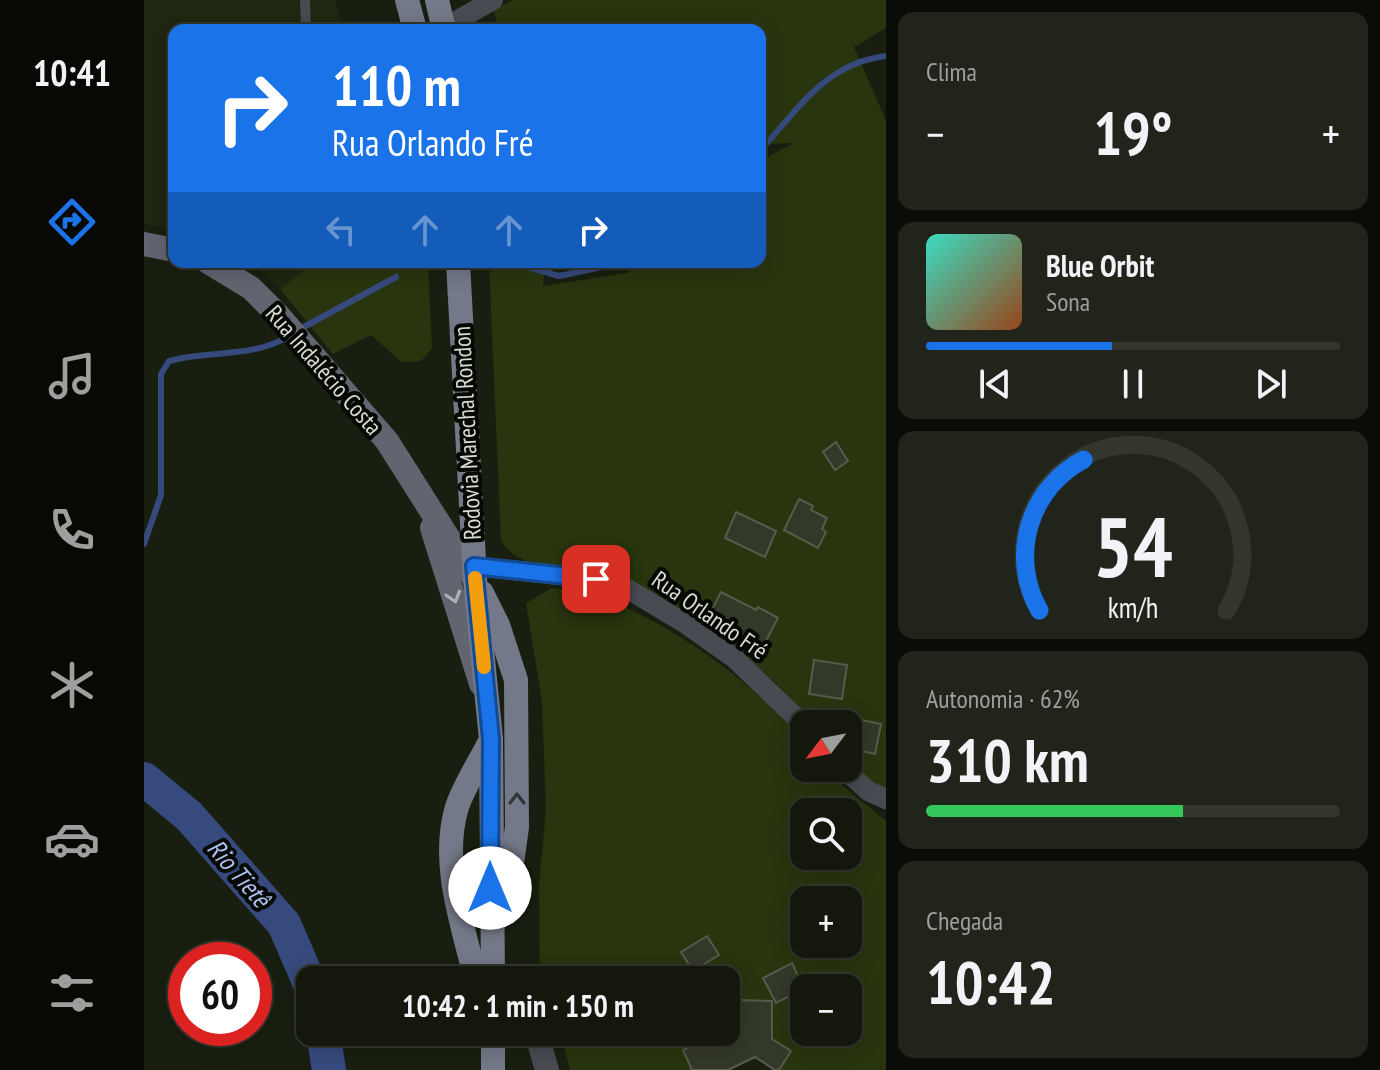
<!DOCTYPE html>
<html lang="pt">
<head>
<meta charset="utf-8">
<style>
	:root { --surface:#13170c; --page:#20241a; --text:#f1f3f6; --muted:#9d9f9d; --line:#32362d; --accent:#1a73e8 }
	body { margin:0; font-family:"PT Sans Narrow",sans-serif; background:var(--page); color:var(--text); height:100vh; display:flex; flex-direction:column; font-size:30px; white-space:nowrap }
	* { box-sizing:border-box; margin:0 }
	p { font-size:26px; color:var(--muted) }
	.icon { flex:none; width:44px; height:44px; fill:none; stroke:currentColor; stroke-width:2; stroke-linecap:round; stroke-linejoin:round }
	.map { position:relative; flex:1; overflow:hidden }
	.details { display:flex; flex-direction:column; gap:12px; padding:12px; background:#0a0d07; width:494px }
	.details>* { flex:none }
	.hud { position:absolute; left:24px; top:24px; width:598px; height:244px; border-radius:16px; box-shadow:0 4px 20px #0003,0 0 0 2px var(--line); background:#1a73e8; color:#fff; overflow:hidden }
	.needle { width:52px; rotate:238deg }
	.buttons { position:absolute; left:646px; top:710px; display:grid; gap:16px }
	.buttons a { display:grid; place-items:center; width:72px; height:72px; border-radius:16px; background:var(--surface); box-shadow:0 4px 20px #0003,0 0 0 2px var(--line); font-size:40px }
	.speed { position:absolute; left:24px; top:942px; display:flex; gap:16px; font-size:40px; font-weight:700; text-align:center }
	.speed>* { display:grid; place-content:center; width:104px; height:104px; border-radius:50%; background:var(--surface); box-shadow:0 4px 20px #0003,0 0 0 2px var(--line); line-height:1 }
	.speed .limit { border:12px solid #d22; background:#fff; color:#111 }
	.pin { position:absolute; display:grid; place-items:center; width:68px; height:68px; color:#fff; margin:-34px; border-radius:16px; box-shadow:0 4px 12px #0006 }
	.me { position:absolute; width:88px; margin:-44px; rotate:0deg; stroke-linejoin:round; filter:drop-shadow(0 0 6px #0008) }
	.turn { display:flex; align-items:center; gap:28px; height:168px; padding:0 32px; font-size:36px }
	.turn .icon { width:104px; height:104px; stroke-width:2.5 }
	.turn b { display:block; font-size:56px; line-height:68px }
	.lanes { display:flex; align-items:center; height:76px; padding:0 32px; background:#0003; justify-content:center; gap:40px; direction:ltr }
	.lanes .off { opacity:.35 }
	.big { font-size:60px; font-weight:800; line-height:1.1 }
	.details .card { flex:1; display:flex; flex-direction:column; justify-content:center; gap:12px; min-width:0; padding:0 28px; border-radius:16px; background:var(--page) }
	.details .dial { align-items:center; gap:0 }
	.dial svg { height:208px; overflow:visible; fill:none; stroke:var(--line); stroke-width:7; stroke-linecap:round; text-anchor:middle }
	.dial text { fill:var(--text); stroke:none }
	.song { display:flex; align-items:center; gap:24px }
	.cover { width:96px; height:96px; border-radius:12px; background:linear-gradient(135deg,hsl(170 70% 55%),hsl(20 70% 35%)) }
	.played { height:8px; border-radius:4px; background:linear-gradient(90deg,var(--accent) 45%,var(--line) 45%) }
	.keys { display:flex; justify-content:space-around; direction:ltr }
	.heat { display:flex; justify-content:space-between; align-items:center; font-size:44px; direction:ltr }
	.charge { height:12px; border-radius:6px; background:linear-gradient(90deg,#34c759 62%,var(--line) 0) }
	.trip { position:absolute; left:152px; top:966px; width:444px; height:80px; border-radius:16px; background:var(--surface); box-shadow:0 4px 20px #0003,0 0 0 2px var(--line); font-weight:800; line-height:80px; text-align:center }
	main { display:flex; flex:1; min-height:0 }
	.menu { display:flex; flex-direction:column; width:144px; justify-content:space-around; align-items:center; background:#080905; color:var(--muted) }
	.menu .icon { width:56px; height:56px }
	.menu .current { color:var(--accent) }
	.menu b { font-size:36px; color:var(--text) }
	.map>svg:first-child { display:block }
</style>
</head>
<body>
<main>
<nav class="menu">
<b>10:41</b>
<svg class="icon current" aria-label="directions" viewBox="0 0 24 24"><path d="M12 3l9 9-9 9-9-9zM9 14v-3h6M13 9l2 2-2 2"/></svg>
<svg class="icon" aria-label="music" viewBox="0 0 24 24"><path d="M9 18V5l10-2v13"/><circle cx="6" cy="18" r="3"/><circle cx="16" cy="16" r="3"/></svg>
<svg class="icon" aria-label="phone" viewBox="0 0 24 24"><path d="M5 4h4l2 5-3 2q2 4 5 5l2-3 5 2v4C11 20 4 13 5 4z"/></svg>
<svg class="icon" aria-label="climate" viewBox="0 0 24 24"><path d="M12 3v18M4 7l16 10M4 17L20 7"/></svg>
<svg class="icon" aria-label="car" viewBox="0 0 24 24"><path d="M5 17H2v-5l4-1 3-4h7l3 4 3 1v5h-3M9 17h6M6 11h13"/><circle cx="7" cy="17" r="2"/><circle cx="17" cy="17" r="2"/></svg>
<svg class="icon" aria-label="filters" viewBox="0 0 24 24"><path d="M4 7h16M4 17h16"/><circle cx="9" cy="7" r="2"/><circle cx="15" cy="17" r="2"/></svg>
</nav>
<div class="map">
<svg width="742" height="1070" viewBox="0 0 742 1070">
	<rect width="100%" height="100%" fill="#191f10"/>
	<!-- built -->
	<g fill="#1f2611">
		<polygon points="0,0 191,0 199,30 30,30 30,229 0,224"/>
		<polygon points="104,262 171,262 136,289 120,273"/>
	</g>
	<!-- green -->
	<g fill="#29350f" fill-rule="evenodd">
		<path d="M369,0H742V28L710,47L742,121V791L729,785L704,763V748L731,754L737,724L709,718L704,743V724H670C626,671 568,627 509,593C493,585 476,574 459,570C426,562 377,576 357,540L345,262H401L399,286L483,273L498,262H616V165L627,155L650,143L616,144V30H354L350,10ZM670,660L702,665L697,699L665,694Z"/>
		<polygon points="171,262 284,262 288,348 277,361 258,362 227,335 189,354 136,289"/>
		<path d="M408,588C423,590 441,591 456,597C532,626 606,680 660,741V768H684L700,787L742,821V1070H635L647,1051L628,1039V1001L596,1000L595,1023L582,1029V980H396L395,886L402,810L398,701L382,603ZM660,812H704V856H660ZM660,900H704V944H660ZM563,936L575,955L550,971L538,952ZM647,964L660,988H704V1032H660V989L632,1003Z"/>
		<polygon points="416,1032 577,1032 539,1050 548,1070 426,1070"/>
	</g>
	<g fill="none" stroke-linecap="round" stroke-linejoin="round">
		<!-- stream -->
		<g stroke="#364a7d" stroke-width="6">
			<path d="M616,151C654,109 682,63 742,56"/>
			<polyline points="387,268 415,276 482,262"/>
			<polyline points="156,329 252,277"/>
			<path d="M0,544L17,495V374L25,361C63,350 109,358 143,337"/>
		</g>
		<!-- river -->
		<g stroke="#364a7d" stroke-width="34">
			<polyline points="0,779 45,816 140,924 166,984"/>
			<polyline points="179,1032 185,1070"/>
		</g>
	</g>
	<!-- building -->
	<g fill="#333929" stroke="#565c4b" stroke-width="2">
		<polygon points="692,442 704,461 691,470 679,452"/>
		<polygon points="655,499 669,506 667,510 683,518 678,529 682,532 674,548 640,530"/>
		<polygon points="592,512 632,531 621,557 581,538"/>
		<polygon points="577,592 612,610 614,607 634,618 619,646 586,627 583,632 562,621"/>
		<polygon points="670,660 703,665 698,699 665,694"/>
		<polygon points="709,718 737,724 731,754 704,748"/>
		<polygon points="563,936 575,955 549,971 537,952"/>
		<polygon points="648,963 660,989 632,1003 619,978"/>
		<polygon points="595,1000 628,1001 628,1039 647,1051 635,1070 631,1070 611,1057 584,1070 548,1070 539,1050 577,1032 582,1032 582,1029 595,1023"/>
	</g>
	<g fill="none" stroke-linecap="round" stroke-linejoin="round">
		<!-- service -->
		<polyline stroke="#484b52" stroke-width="10" points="161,0 162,30"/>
		<!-- minor -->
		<g stroke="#484b52" stroke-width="20">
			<polyline points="300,28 349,0"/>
			<polyline points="330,566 452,579 482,588 542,624 590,658 660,725"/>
			<polyline points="699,768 724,791 742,799"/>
		</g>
		<!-- tertiary -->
		<polyline stroke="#484b52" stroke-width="24" points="392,1032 403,1070"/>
		<!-- secondary -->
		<g stroke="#606570" stroke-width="24">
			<polyline points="0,244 30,250"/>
			<polyline points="64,262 107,288 135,316 243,441 331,580"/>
			<polyline points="288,528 337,684"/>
		</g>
		<!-- primary -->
		<g stroke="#737988" stroke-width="24">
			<polyline points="263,0 271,30"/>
			<polyline points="293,0 300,30"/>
			<polyline points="314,262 331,580 347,739 349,980"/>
			<polyline points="338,593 354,625 372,680 373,827 366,877 353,918"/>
			<path d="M332,980C319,925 296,863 313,807C320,786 334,765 344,745"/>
			<polyline points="349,1032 349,1070"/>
		</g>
	</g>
	<!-- one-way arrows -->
	<defs><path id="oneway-chevron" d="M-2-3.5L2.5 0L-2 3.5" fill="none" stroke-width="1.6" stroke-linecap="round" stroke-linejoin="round" transform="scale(2)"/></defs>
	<use stroke="#adb2af" href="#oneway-chevron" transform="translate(310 597) rotate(73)"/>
	<use stroke="#323538" href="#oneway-chevron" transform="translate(373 799) rotate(-90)"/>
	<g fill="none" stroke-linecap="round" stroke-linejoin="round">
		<defs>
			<polyline id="route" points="346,888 347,739 330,566 452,579"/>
		</defs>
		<!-- route casing -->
		<use href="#route" stroke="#114b97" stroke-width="20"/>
		<!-- route -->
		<use href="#route" stroke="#1a73e8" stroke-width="14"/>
		<!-- slow -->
		<polyline stroke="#f59e0b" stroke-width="14" points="331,578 340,667"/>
	</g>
	<g text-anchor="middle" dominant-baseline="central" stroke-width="8" stroke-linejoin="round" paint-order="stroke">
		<!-- street labels -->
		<g font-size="24" fill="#d7dbd1" stroke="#060803">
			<text transform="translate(180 370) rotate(49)">Rua Indalécio Costa</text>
			<text transform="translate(323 433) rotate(-93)">Rodovia Marechal Rondon</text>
			<text transform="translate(566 615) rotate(35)">Rua Orlando Fré</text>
		</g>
		<!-- water labels -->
		<g font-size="26" font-style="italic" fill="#acc1f1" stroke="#060803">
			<text transform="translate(95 873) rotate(49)">Rio Tietê</text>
		</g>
	</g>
</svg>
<div class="buttons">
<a><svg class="needle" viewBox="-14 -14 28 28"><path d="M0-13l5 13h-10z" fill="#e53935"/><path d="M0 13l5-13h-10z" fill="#9d9f9d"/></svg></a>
<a><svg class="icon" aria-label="search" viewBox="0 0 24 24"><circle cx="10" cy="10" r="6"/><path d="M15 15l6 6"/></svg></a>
<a>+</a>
<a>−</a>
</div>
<div class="speed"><div class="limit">60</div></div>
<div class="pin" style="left:452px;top:579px;background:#d93025"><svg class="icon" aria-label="arrive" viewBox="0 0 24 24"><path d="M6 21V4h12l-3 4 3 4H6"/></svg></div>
<svg class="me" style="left:346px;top:888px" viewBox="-20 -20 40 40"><circle r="19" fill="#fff"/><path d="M0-13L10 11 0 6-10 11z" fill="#1a73e8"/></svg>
<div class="trip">10:42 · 1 min · 150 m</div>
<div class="hud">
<div class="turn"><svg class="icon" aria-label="right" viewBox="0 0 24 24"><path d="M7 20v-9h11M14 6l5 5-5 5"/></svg><div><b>110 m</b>Rua Orlando Fré</div></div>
<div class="lanes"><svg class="icon off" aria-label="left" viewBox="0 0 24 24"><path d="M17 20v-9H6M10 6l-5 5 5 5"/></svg><svg class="icon off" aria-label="ahead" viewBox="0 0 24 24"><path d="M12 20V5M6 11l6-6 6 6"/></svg><svg class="icon off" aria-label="ahead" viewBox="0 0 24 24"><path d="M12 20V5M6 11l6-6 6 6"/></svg><svg class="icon" aria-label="right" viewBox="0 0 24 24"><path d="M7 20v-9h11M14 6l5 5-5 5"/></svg></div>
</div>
</div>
<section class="details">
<div class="card"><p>Clima</p>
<div class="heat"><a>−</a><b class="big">19°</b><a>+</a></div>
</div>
<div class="card">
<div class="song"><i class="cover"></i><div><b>Blue Orbit</b><p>Sona</p></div></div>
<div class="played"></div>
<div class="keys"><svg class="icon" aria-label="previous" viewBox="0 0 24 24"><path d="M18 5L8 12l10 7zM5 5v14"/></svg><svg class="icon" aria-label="pause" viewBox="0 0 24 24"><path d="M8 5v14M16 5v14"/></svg><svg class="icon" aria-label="next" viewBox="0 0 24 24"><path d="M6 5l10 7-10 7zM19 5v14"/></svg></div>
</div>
<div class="card dial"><svg viewBox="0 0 100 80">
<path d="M14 69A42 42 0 1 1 86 69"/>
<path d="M14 69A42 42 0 0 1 31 11" stroke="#1a73e8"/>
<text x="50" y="56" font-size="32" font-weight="700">54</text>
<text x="50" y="72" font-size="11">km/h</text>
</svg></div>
<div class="card"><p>Autonomia · 62%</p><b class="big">310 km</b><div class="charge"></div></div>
<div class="card"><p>Chegada</p><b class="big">10:42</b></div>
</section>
</main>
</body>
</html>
